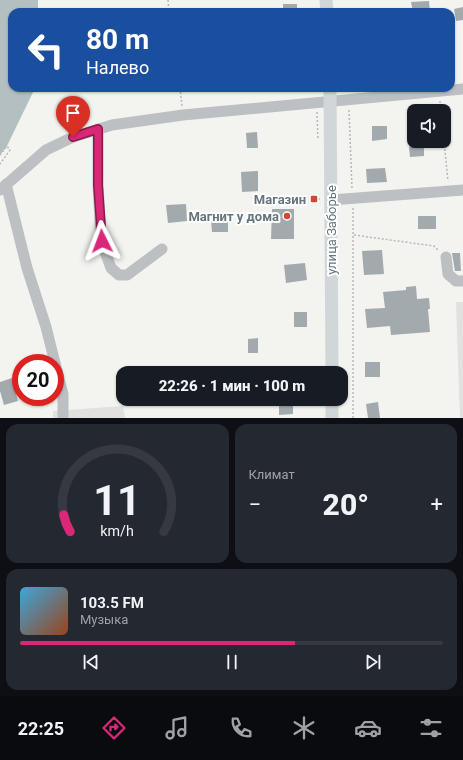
<!DOCTYPE html>
<html lang="ru">
<head>
<meta charset="utf-8">
<style>
	:root { --surface:#171b24; --page:#242831; --text:#f1f3f6; --muted:#9ea1a6; --line:#363941; --accent:#db2777 }
	body { margin:0; font-family:Roboto,sans-serif; background:var(--page); color:var(--text); height:100vh; display:flex; flex-direction:column; font-size:15px; white-space:nowrap }
	* { box-sizing:border-box; margin:0 }
	p { font-size:13px; color:var(--muted) }
	.icon { flex:none; width:22px; height:22px; fill:none; stroke:currentColor; stroke-width:2; stroke-linecap:round; stroke-linejoin:round }
	.map { position:relative; height:418px; overflow:hidden }
	.panel { display:flex; flex-direction:column; gap:6px; padding:6px; background:#0d0f14; flex:1 }
	.panel>* { flex:none }
	.top-card { position:absolute; left:8px; top:8px; width:447px; height:84px; border-radius:12px; box-shadow:0 1px 3px #0004; background:#1a4fa0; color:#fff; overflow:hidden }
	.tools { position:absolute; left:407px; top:104px; display:grid; gap:8px }
	.tools a { display:grid; place-items:center; width:44px; height:44px; border-radius:8px; background:var(--surface); box-shadow:0 1px 3px #0004; font-size:20px }
	.speed { position:absolute; left:12px; top:354px; display:flex; gap:8px; font-size:20px; font-weight:700; text-align:center }
	.speed>* { display:grid; place-content:center; width:52px; height:52px; border-radius:50%; background:var(--surface); box-shadow:0 1px 3px #0004; line-height:1 }
	.speed .limit { border:6px solid #d22; background:#fff; color:#111 }
	.pin { position:absolute; display:grid; place-items:center; width:34px; height:34px; color:#fff; margin:-41px -17px; border-radius:50% 50% 50% 0; rotate:-45deg; box-shadow:0 0 4px #0007 }
	.pin .icon { rotate:45deg }
	.me { position:absolute; width:44px; margin:-22px; rotate:357deg; stroke-linejoin:round; filter:drop-shadow(0 0 3px #0008) }
	.turn { display:flex; align-items:center; gap:14px; height:84px; padding:0 12px; font-size:18px }
	.turn .icon { width:52px; height:52px; stroke-width:2.5 }
	.turn b { display:block; font-size:28px; line-height:34px }
	.big { font-size:30px; font-weight:800; line-height:1.1 }
	.panel .card { flex:1; display:flex; flex-direction:column; justify-content:center; gap:6px; min-width:0; padding:0 14px; border-radius:12px; background:var(--page) }
	.panel .dial { align-items:center; gap:0 }
	.dial svg { height:104px; overflow:visible; fill:none; stroke:var(--line); stroke-width:7; stroke-linecap:round; text-anchor:middle }
	.dial text { fill:var(--text); stroke:none }
	.song { display:flex; align-items:center; gap:12px }
	.cover { width:48px; height:48px; border-radius:6px; background:linear-gradient(135deg,hsl(200 70% 55%),hsl(20 70% 35%)) }
	.played { height:4px; border-radius:2px; background:linear-gradient(90deg,var(--accent) 65%,var(--line) 65%) }
	.keys { display:flex; justify-content:space-around; direction:ltr }
	.heat { display:flex; justify-content:space-between; align-items:center; font-size:22px; direction:ltr }
	.panel .tiles { flex:1; display:grid; gap:6px; grid-template-columns:1fr 1fr }
	.card:last-child { grid-column:span 2 }
	.trip { position:absolute; left:116px; top:366px; width:232px; height:40px; border-radius:12px; background:var(--surface); box-shadow:0 1px 3px #0004; font-weight:800; line-height:40px; text-align:center }
	.menu { display:flex; height:64px; justify-content:space-around; align-items:center; background:#090b0e; color:var(--muted) }
	.menu .icon { width:28px; height:28px }
	.menu .selected { color:var(--accent) }
	.menu b { font-size:18px; color:var(--text) }
	.map>svg:first-child { display:block }
</style>
</head>
<body>
<div class="map">
<svg width="463" height="418" viewBox="0 0 463 418">
	<rect width="100%" height="100%" fill="#f3f3f0"/>
	<!-- built -->
	<g fill="#e1e2e0">
		<polygon points="456,302 463,302 463,418 460,418"/>
		<polygon points="123,406 125,418 53,418 53,411"/>
	</g>
	<!-- water -->
	<polygon fill="#b3bfc1" points="0,0 38,0 38,12 12,12 12,88 35,88 7,146 0,155"/>
	<!-- building -->
	<g fill="#a3aaae">
		<polygon points="429,1 430,12 413,12 411,2"/>
		<rect x="283" y="4" width="14" height="8"/>
		<polygon points="463,7 463,20 456,21 454,9"/>
		<polygon points="372,126 387,126 387,139 372,141"/>
		<polygon points="257,132 258,148 247,148 246,133"/>
		<polygon points="424,146 424,156 410,157 409,147"/>
		<polygon points="385,168 387,182 367,183 366,169"/>
		<polygon points="258,171 258,191 242,192 241,172"/>
		<polygon points="186,204 187,221 168,223 166,205"/>
		<polygon points="272,209 294,209 294,239 271,239"/>
		<rect x="418" y="216" width="18" height="13"/>
		<polygon points="228,219 228,232 212,232 211,220"/>
		<polygon points="382,250 384,274 364,275 362,251"/>
		<polygon points="452,253 460,253 461,271 455,271"/>
		<polygon points="305,263 307,280 286,283 284,265"/>
		<polygon points="416,286 417,299 429,298 430,309 428,309 430,332 391,335 390,326 367,328 365,309 385,308 383,292 406,290 406,287"/>
		<rect x="294" y="312" width="13" height="15"/>
		<polygon points="258,338 258,353 248,353 248,339"/>
		<rect x="365" y="362" width="15" height="15"/>
		<polygon points="12,378 18,401 4,405 0,391 0,382"/>
		<polygon points="378,402 380,418 368,418 366,404"/>
		<polygon points="279,403 293,403 293,414 279,415"/>
	</g>
	<g fill="none" stroke-linecap="round" stroke-linejoin="round">
		<!-- path -->
		<g stroke="#b6b9bb" stroke-width="1.5" stroke-dasharray="2 2" stroke-linecap="butt">
			<polyline points="168,0 169,12"/>
			<polyline points="180,88 182,106"/>
			<polyline points="440,101 441,111"/>
			<polyline points="349,110 352,188"/>
			<polyline points="317,112 318,140"/>
			<polyline points="444,141 448,181"/>
			<polyline points="0,144 7,146 10,150 0,164"/>
			<polyline points="0,155 7,146"/>
			<polyline points="314,199 320,199"/>
			<polyline points="353,208 353,418"/>
			<polyline points="354,235 434,246 439,251"/>
		</g>
		<!-- minor -->
		<g stroke="#bcc0c3" stroke-width="11">
			<polyline points="98,129 98,185 101,241 111,268 119,275 127,275 162,249"/>
			<polyline points="6,184 27,268 46,327 55,363"/>
			<polyline points="0,190 46,150 73,137 112,125 183,115 463,89"/>
			<polyline points="331,200 463,190"/>
			<polyline points="446,257 448,274 456,281 463,281"/>
			<polyline points="55,363 63,394 63,418"/>
		</g>
		<!-- major -->
		<g stroke="#d1d6d9" stroke-width="13">
			<polyline points="326,0 327,12"/>
			<polyline points="330,88 332,373"/>
			<polyline points="332,399 332,418"/>
		</g>
	</g>
	<g fill="none" stroke-linecap="round" stroke-linejoin="round">
		<defs>
			<polyline id="route" points="73,137 98,129 98,185 102,241"/>
		</defs>
		<!-- route casing -->
		<use href="#route" stroke="#8e194d" stroke-width="10"/>
		<!-- route -->
		<use href="#route" stroke="#db2777" stroke-width="7"/>
	</g>
	<!-- markers -->
	<g fill="#cf4934" stroke="#fff" stroke-width="1.5">
		<rect x="310" y="195" width="8" height="8" rx="2"/>
		<circle cx="287" cy="216" r="4"/>
	</g>
	<g text-anchor="middle" dominant-baseline="central" stroke-width="4" stroke-linejoin="round" paint-order="stroke">
		<!-- poi labels -->
		<g font-size="13" font-weight="bold" fill="#65757e" stroke="#fff" text-anchor="end">
			<text x="306" y="199">Магазин</text>
			<text x="279" y="216">Магнит у дома</text>
		</g>
		<!-- street labels -->
		<g font-size="13" fill="#65757e" stroke="#fff">
			<text transform="translate(331 230) rotate(-90)">улица Заборье</text>
		</g>
	</g>
</svg>
<div class="tools">
<a><svg class="icon" aria-label="sound" viewBox="0 0 24 24"><path d="M4 9h4l5-4v14l-5-4H4zM17 9q2 3 0 6"/></svg></a>
</div>
<div class="speed"><div class="limit">20</div></div>
<div class="pin" style="left:73px;top:137px;background:#d93025"><svg class="icon" aria-label="arrive" viewBox="0 0 24 24"><path d="M6 21V4h12l-3 4 3 4H6"/></svg></div>
<svg class="me" style="left:102px;top:241px" viewBox="-20 -20 40 40"><path d="M0-17L14 15 0 8-14 15z" fill="#db2777" stroke="#fff" stroke-width="4"/></svg>
<div class="trip">22:26 · 1 мин · 100 m</div>
<div class="top-card">
<div class="turn"><svg class="icon" aria-label="left" viewBox="0 0 24 24"><path d="M17 20v-9H6M10 6l-5 5 5 5"/></svg><div><b>80 m</b>Налево</div></div>
</div>
</div>
<section class="panel">
<div class="tiles">
<div class="card dial"><svg viewBox="0 0 100 80">
<path d="M14 69A42 42 0 1 1 86 69"/>
<path d="M14 69A42 42 0 0 1 9 56" stroke="#db2777"/>
<text x="50" y="56" font-size="32" font-weight="700">11</text>
<text x="50" y="72" font-size="11">km/h</text>
</svg></div>
<div class="card"><p>Климат</p>
<div class="heat"><a>−</a><b class="big">20°</b><a>+</a></div>
</div>
<div class="card">
<div class="song"><i class="cover"></i><div><b>103.5 FM</b><p>Музыка</p></div></div>
<div class="played"></div>
<div class="keys"><svg class="icon" aria-label="previous" viewBox="0 0 24 24"><path d="M18 5L8 12l10 7zM5 5v14"/></svg><svg class="icon" aria-label="pause" viewBox="0 0 24 24"><path d="M8 5v14M16 5v14"/></svg><svg class="icon" aria-label="next" viewBox="0 0 24 24"><path d="M6 5l10 7-10 7zM19 5v14"/></svg></div>
</div>
</div>
</section>
<nav class="menu">
<b>22:25</b>
<svg class="icon selected" aria-label="directions" viewBox="0 0 24 24"><path d="M12 3l9 9-9 9-9-9zM9 14v-3h6M13 9l2 2-2 2"/></svg>
<svg class="icon" aria-label="music" viewBox="0 0 24 24"><path d="M9 18V5l10-2v13"/><circle cx="6" cy="18" r="3"/><circle cx="16" cy="16" r="3"/></svg>
<svg class="icon" aria-label="phone" viewBox="0 0 24 24"><path d="M5 4h4l2 5-3 2q2 4 5 5l2-3 5 2v4C11 20 4 13 5 4z"/></svg>
<svg class="icon" aria-label="climate" viewBox="0 0 24 24"><path d="M12 3v18M4 7l16 10M4 17L20 7"/></svg>
<svg class="icon" aria-label="car" viewBox="0 0 24 24"><path d="M5 17H2v-5l4-1 3-4h7l3 4 3 1v5h-3M9 17h6M6 11h13"/><circle cx="7" cy="17" r="2"/><circle cx="17" cy="17" r="2"/></svg>
<svg class="icon" aria-label="filters" viewBox="0 0 24 24"><path d="M4 7h16M4 17h16"/><circle cx="9" cy="7" r="2"/><circle cx="15" cy="17" r="2"/></svg>
</nav>
</body>
</html>
